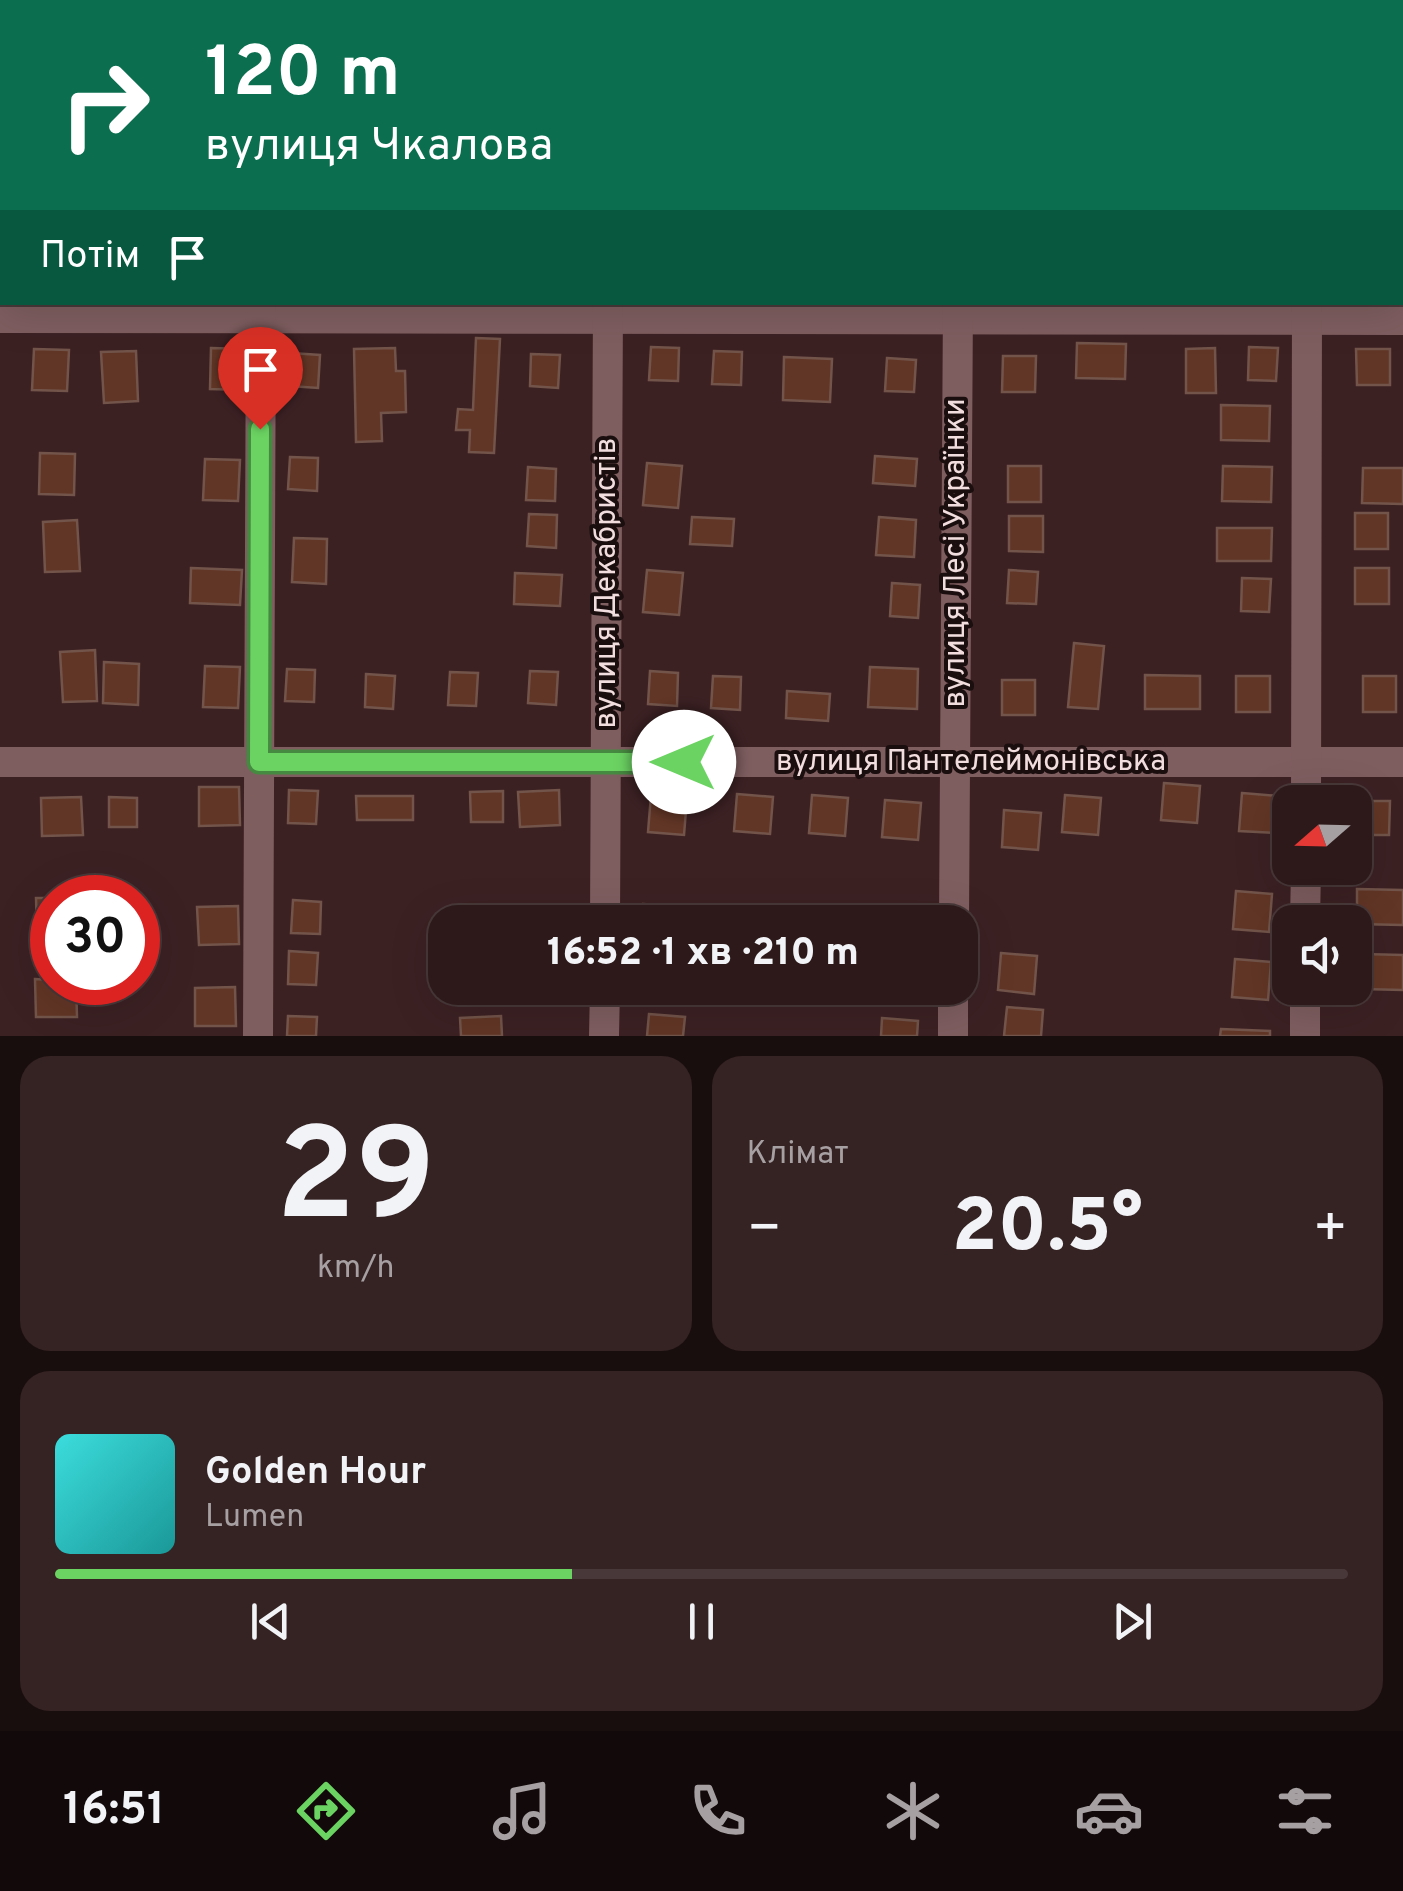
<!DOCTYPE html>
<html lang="uk">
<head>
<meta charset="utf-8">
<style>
	:root { --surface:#2d191a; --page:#352223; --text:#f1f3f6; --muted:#a7a0a2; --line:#483839; --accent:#6bd362 }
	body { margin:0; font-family:Overpass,sans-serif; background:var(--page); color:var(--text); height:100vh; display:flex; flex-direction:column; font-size:38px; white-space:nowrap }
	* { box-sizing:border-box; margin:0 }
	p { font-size:32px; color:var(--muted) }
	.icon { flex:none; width:55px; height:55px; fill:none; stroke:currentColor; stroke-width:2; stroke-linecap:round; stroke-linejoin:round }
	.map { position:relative; height:1036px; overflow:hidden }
	.side { display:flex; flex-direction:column; gap:20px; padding:20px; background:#190e0e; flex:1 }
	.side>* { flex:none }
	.hud { position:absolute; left:0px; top:0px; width:1405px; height:305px; box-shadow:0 10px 40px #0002,0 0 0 2px var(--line); background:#0b6e4f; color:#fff; overflow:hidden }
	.needle { width:65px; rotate:250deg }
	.controls { position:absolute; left:1272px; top:785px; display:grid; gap:20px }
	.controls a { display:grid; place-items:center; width:100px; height:100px; border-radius:20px; background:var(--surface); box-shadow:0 10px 40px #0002,0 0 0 2px var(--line); font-size:50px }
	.speed { position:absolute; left:30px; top:875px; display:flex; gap:20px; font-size:50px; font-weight:700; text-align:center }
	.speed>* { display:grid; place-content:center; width:130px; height:130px; border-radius:50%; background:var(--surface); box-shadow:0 10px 40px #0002,0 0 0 2px var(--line); line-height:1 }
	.speed .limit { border:15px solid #d22; background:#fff; color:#111 }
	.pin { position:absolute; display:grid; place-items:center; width:85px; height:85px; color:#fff; margin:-102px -42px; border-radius:50% 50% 50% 0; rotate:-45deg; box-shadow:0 0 10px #0007 }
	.pin .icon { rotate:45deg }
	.me { position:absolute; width:110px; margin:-55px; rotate:270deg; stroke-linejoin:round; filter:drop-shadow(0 0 8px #0008) }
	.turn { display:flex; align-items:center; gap:35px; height:210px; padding:0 40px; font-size:45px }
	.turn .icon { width:130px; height:130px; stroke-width:2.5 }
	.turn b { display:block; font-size:70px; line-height:85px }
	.then { display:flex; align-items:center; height:95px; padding:0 40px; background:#0003; gap:20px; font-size:38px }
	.big { font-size:75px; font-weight:800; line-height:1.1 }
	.side .card { flex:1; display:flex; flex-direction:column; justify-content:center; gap:15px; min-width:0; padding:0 35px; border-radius:30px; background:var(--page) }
	.side .dial { align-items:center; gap:0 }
	.dial b { font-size:130px; line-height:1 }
	.song { display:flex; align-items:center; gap:30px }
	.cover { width:120px; height:120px; border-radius:15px; background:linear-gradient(135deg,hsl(180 70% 55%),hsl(180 70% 35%)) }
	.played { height:10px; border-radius:5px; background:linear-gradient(90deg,var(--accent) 40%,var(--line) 40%) }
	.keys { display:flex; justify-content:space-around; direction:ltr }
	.heat { display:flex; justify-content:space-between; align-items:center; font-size:55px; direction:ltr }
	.side .tiles { flex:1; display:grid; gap:20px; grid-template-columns:1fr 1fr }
	.card:last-child { grid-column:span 2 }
	.trip { position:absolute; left:428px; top:905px; width:550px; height:100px; border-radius:30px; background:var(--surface); box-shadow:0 10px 40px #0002,0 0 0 2px var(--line); font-weight:800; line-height:100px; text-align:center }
	.dock { display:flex; height:160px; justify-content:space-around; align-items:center; background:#120a0a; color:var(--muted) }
	.dock .icon { width:70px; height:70px }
	.dock .active { color:var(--accent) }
	.dock b { font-size:45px; color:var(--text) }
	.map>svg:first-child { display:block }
</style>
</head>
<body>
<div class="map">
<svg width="1403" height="1036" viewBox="0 0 1403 1036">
	<rect width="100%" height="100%" fill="#3c2123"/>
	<!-- building -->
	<g fill="#623626" stroke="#72544a" stroke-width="2.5">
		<polygon points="476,338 500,339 494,453 469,452 470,430 456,430 458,409 473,410"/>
		<polygon points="1077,343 1126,344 1125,379 1076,378"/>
		<polygon points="651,347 679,348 678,381 649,380"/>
		<polygon points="1249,347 1278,348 1276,381 1248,380"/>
		<polygon points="211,348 246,349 245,390 210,389"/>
		<polygon points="395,348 396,371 405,371 406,412 381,413 382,441 356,442 354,349"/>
		<polygon points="1215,348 1216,393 1186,393 1186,349"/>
		<polygon points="34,349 69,350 67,391 32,390"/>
		<polygon points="1356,349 1390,349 1390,385 1357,385"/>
		<polygon points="136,351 138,401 104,403 101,352"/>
		<polygon points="714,351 742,352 741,385 712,384"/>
		<polygon points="291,353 320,355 318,388 290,386"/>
		<polygon points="531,354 560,355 558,388 530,386"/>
		<polygon points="1003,356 1036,356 1035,392 1002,392"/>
		<polygon points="784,357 832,359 830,402 783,400"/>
		<polygon points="887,358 916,360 914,392 885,391"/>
		<polygon points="1221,405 1270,406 1269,441 1221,440"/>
		<polygon points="40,453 75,454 74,495 39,494"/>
		<polygon points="875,456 917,459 915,486 873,483"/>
		<polygon points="290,457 318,458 317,491 288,489"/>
		<polygon points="205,459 240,460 238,501 203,500"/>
		<polygon points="647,463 682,466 678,508 643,505"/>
		<rect x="1008" y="466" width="33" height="36"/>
		<polygon points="1223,466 1272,467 1271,502 1222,501"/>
		<polygon points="528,467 556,469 555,501 526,500"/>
		<polygon points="1363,468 1403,468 1403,504 1362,503"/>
		<rect x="1355" y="513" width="33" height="36"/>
		<polygon points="529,514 557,515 556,548 527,546"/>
		<polygon points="1009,516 1043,516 1043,552 1009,551"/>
		<polygon points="692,517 734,519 732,546 690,544"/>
		<polygon points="879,517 916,520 914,557 876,555"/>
		<polygon points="77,520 80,571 45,572 43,522"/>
		<polygon points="1217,528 1272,528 1271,561 1217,561"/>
		<polygon points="294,538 327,539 326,584 292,582"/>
		<polygon points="191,568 242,570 240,605 190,603"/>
		<rect x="1355" y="568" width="34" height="36"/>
		<polygon points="647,570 683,573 679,615 643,612"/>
		<polygon points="1009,570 1038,572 1036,604 1007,603"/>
		<polygon points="515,573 562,575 560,606 514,604"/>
		<polygon points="1242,578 1271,579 1269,612 1241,611"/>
		<polygon points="892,583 920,585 918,618 890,616"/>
		<polygon points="1074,643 1104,646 1098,709 1068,707"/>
		<polygon points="95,650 97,701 63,702 60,652"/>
		<polygon points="104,662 139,664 138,705 103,703"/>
		<polygon points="205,666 240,667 238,708 203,707"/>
		<polygon points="870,667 918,669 917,709 868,707"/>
		<polygon points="287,669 315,670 314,702 285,701"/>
		<polygon points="530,671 558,672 556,705 528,703"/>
		<polygon points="650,671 678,673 677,706 648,704"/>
		<polygon points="450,672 478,673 476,706 448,705"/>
		<polygon points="366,674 395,676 393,709 365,707"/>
		<polygon points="1145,675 1200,676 1200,709 1145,709"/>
		<polygon points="713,676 741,677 740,710 711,708"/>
		<rect x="1236" y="676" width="34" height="36"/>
		<rect x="1363" y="676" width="33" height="36"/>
		<rect x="1002" y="680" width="33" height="35"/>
		<polygon points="787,691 830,694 828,721 786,718"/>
		<polygon points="1164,783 1200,786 1197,823 1161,820"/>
		<polygon points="199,787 239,787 240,825 199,826"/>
		<polygon points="289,790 318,791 316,824 288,823"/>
		<polygon points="559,790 560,825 520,827 518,792"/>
		<polygon points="503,791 503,822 471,822 470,792"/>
		<polygon points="1242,793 1278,796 1275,833 1239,831"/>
		<polygon points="737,794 773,797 770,834 734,831"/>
		<polygon points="651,795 687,798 684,835 648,832"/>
		<polygon points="812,795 848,798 845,836 809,833"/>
		<polygon points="1065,795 1101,798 1098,835 1062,832"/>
		<polygon points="356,796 413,796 413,820 357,820"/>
		<polygon points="81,797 83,835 42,836 41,798"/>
		<polygon points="109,797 137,798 137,827 109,827"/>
		<polygon points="885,800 921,803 918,840 882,837"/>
		<polygon points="1359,801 1390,801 1389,835 1359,835"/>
		<polygon points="1004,810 1041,813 1038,850 1002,847"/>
		<polygon points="1357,889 1403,890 1403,925 1357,924"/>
		<polygon points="1236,891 1272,894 1269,932 1233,929"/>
		<polygon points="36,898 52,898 52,936 37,936"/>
		<polygon points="293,900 321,902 320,934 291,933"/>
		<polygon points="643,904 679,907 678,922 642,922"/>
		<polygon points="238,906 239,944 199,945 197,907"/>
		<polygon points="881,906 917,909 916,922 879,922"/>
		<polygon points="553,907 554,922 513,922 512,909"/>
		<polygon points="289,951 318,953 316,985 288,984"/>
		<polygon points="1001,953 1037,956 1034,994 998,990"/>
		<polygon points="1363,954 1403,955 1403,990 1363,989"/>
		<polygon points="1235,959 1271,962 1268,1000 1232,997"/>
		<polygon points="35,979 76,982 77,1017 36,1017"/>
		<polygon points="235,987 236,1026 195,1026 195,988"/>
		<polygon points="517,988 558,988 558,993 517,995"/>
		<polygon points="641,988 677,988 676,1001 640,998"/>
		<polygon points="882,988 918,988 917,1005 881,1002"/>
		<polygon points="1007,1007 1043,1010 1041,1036 1004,1036"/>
		<polygon points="649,1014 685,1017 683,1036 647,1036"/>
		<polygon points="288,1016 317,1017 316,1036 287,1036"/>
		<polygon points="501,1016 502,1036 461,1036 460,1018"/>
		<polygon points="882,1018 918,1021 917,1036 881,1036"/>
		<polygon points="1221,1029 1270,1031 1270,1036 1220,1036"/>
	</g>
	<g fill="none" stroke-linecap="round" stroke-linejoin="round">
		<!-- minor -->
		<g stroke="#7f5e60" stroke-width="30">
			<polyline points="262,2 262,0"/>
			<polyline points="609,2 609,0"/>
			<polyline points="960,2 960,0"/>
			<polyline points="1307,2 1307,0"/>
			<polyline points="0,318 1403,320"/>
			<polyline points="0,762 1403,762"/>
			<polyline points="1306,802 1307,302"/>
			<polyline points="605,922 608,302"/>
			<polyline points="954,922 958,302"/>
			<polyline points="1305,922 1306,868"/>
			<polyline points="258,1036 261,302"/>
			<polyline points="604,1036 605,988"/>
			<polyline points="953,1036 953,988"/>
			<polyline points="1305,1036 1305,988"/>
		</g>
	</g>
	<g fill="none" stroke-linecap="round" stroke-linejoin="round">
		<defs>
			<polyline id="route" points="260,429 259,762 684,762"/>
		</defs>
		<!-- route casing -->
		<use href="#route" stroke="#468940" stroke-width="25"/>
		<!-- route -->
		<use href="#route" stroke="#6bd362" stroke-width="18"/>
	</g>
	<g text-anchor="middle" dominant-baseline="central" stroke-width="8" stroke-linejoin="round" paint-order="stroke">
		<!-- street labels -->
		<g font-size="30" fill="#f1ddde" stroke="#1b0e0f">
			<text transform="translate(956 553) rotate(-90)">вулиця Лесі Українки</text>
			<text transform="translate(607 583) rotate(-90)">вулиця Декабристів</text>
			<text x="971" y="762">вулиця Пантелеймонівська</text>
		</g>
	</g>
</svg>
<div class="controls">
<a><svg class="needle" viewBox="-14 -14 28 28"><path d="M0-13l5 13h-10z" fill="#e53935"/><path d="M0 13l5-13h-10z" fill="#a7a0a2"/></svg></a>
<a><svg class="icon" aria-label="sound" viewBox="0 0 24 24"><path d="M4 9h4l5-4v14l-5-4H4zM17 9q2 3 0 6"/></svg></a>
</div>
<div class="speed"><div class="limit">30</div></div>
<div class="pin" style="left:260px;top:429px;background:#d93025"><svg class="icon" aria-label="arrive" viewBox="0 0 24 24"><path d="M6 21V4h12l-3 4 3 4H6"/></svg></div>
<svg class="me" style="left:684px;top:762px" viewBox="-20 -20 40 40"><circle r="19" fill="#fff"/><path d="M0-13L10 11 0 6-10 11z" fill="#6bd362"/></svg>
<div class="trip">16:52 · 1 хв · 210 m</div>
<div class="hud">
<div class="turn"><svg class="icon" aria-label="right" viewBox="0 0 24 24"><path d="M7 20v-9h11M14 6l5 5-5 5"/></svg><div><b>120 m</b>вулиця Чкалова</div></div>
<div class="then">Потім<svg class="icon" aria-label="arrive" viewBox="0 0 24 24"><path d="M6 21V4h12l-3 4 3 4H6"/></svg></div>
</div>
</div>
<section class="side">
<div class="tiles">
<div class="card dial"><b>29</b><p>km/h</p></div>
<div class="card"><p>Клімат</p>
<div class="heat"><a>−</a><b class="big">20.5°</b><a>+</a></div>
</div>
<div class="card">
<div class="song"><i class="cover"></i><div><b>Golden Hour</b><p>Lumen</p></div></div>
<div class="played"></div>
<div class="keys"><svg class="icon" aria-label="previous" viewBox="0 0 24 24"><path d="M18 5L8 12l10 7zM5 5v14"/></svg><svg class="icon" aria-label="pause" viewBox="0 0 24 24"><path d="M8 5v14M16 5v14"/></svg><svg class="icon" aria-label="next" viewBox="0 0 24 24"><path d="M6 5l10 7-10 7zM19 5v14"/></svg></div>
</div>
</div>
</section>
<nav class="dock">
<b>16:51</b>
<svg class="icon active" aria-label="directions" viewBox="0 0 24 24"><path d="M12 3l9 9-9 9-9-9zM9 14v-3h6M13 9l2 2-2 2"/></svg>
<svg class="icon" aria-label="music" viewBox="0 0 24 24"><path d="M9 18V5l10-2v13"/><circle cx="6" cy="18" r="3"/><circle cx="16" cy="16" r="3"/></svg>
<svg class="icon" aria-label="phone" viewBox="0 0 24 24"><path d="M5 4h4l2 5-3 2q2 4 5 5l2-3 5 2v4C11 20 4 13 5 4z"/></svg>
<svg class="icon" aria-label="climate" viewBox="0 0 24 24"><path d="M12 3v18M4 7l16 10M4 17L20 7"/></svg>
<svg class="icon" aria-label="car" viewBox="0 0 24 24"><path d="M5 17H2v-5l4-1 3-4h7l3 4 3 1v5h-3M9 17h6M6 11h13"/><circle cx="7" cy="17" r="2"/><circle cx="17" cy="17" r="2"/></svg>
<svg class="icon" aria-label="filters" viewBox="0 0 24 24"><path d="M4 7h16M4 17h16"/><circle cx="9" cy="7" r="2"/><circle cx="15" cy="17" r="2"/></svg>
</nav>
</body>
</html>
